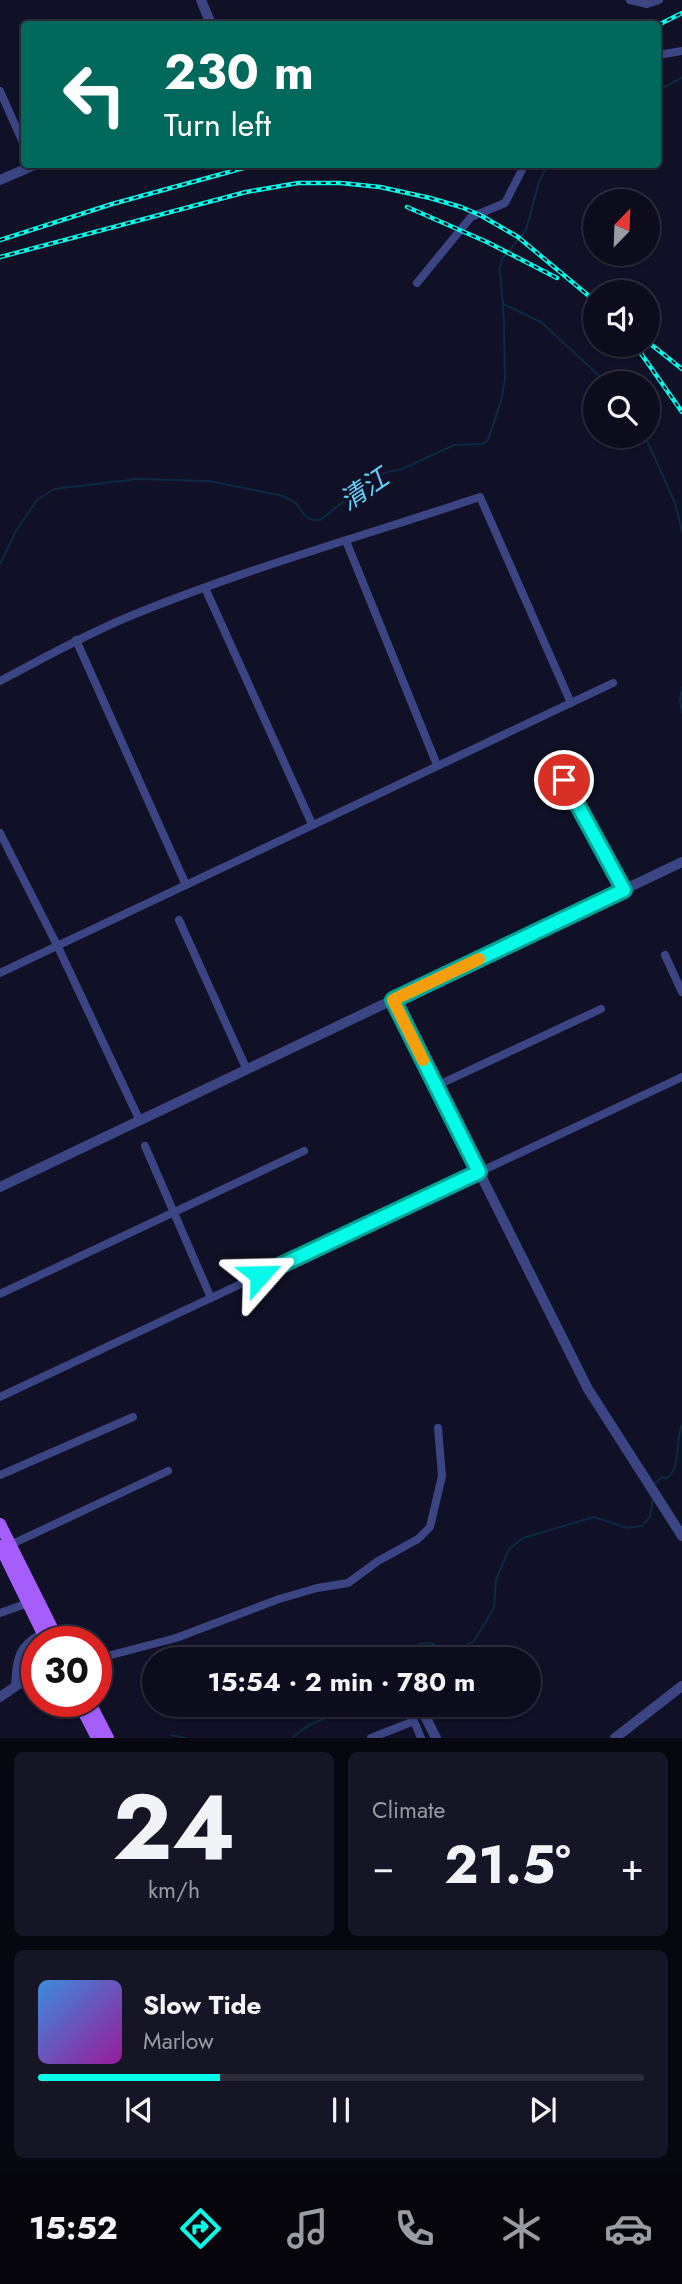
<!DOCTYPE html>
<html lang="en">
<head>
<meta charset="utf-8">
<style>
	:root { --surface:#0c0c1c; --page:#151525; --text:#f1f3f6; --muted:#9a9ba3; --line:#2c2c3b; --accent:#05fbe8 }
	body { margin:0; font-family:Jost,"Noto Sans SC",sans-serif; background:var(--page); color:var(--text); height:100vh; display:flex; flex-direction:column; font-size:26px; white-space:nowrap }
	* { box-sizing:border-box; margin:0 }
	p { font-size:23px; color:var(--muted) }
	.icon { flex:none; width:38px; height:38px; fill:none; stroke:currentColor; stroke-width:2; stroke-linecap:round; stroke-linejoin:round }
	.map { position:relative; height:1738px; overflow:hidden }
	.details { display:flex; flex-direction:column; gap:14px; padding:14px; background:#07070f; flex:1 }
	.details>* { flex:none }
	.hud { position:absolute; left:21px; top:21px; width:640px; height:147px; border-radius:7px; box-shadow:0 2px 5px #0004,0 0 0 2px var(--line); background:#00695c; color:#fff; overflow:hidden }
	.needle { width:46px; rotate:23deg }
	.fabs { position:absolute; left:583px; top:189px; display:grid; gap:14px }
	.fabs a { display:grid; place-items:center; width:77px; height:77px; border-radius:50%; background:var(--surface); box-shadow:0 2px 5px #0004,0 0 0 2px var(--line); font-size:35px }
	.speed { position:absolute; left:21px; top:1626px; display:flex; gap:14px; font-size:35px; font-weight:700; text-align:center }
	.speed>* { display:grid; place-content:center; width:91px; height:91px; border-radius:50%; background:var(--surface); box-shadow:0 2px 5px #0004,0 0 0 2px var(--line); line-height:1 }
	.speed .limit { border:10px solid #d22; background:#fff; color:#111 }
	.pin { position:absolute; display:grid; place-items:center; width:60px; height:60px; color:#fff; margin:-30px; border:4px solid #fff; border-radius:50%; box-shadow:0 2px 7px #0007 }
	.me { position:absolute; width:77px; margin:-38px; rotate:65deg; stroke-linejoin:round; filter:drop-shadow(0 0 5px #0008) }
	.turn { display:flex; align-items:center; gap:24px; height:147px; padding:0 28px; font-size:32px }
	.turn .icon { width:91px; height:91px; stroke-width:2.5 }
	.turn b { display:block; font-size:49px; line-height:60px }
	.big { font-size:52px; font-weight:700; line-height:1.1 }
	.details .widget { flex:1; display:flex; flex-direction:column; justify-content:center; gap:10px; min-width:0; padding:0 24px; border-radius:10px; background:var(--page) }
	.details .dial { align-items:center; gap:0 }
	.dial b { font-size:91px; line-height:1 }
	.song { display:flex; align-items:center; gap:21px }
	.cover { width:84px; height:84px; border-radius:10px; background:linear-gradient(135deg,hsl(210 70% 55%),hsl(300 70% 35%)) }
	.played { height:7px; border-radius:4px; background:linear-gradient(90deg,var(--accent) 30%,var(--line) 30%) }
	.keys { display:flex; justify-content:space-around; direction:ltr }
	.heat { display:flex; justify-content:space-between; align-items:center; font-size:38px; direction:ltr }
	.details .tiles { flex:1; display:grid; gap:14px; grid-template-columns:1fr 1fr }
	.widget:last-child { grid-column:span 2 }
	.trip { position:absolute; left:142px; top:1647px; width:399px; height:70px; border-radius:35px; background:var(--surface); box-shadow:0 2px 5px #0004,0 0 0 2px var(--line); font-weight:700; line-height:70px; text-align:center }
	.tabs { display:flex; height:112px; justify-content:space-around; align-items:center; background:#05050b; color:var(--muted) }
	.tabs .icon { width:49px; height:49px }
	.tabs .selected { color:var(--accent) }
	.tabs b { font-size:32px; color:var(--text) }
	.map>svg:first-child { display:block }
</style>
</head>
<body>
<div class="map">
<svg width="682" height="1738" viewBox="0 0 682 1738">
	<rect width="100%" height="100%" fill="#101026"/>
	<g fill="none" stroke-linecap="round" stroke-linejoin="round">
		<!-- stream -->
		<g stroke="#0b2a43" stroke-width="2">
			<polyline points="658,90 682,78"/>
			<polyline points="503,304 541,322 607,383"/>
			<polyline points="645,436 675,503 682,531"/>
			<polyline points="0,564 16,531 37,500 54,489 137,479 209,481 283,496 296,503 306,517 313,520 320,520 379,474 402,469 454,445 483,444 488,440 501,401 505,379 504,321 500,268 502,259 526,230 539,182 548,164"/>
			<polyline points="682,688 680,701 682,712"/>
			<path d="M653,1485L662,1477L667,1478C682,1466 674,1444 682,1425"/>
			<polyline points="406,1659 419,1644 430,1643 447,1650 459,1650 474,1641 494,1608 496,1580 509,1549 523,1538 594,1517 627,1528 642,1526 650,1517 653,1498"/>
			<polyline points="171,1735 186,1738"/>
			<path d="M292,1738C300,1731 311,1723 321,1720C334,1715 349,1715 358,1704"/>
		</g>
		<!-- minor -->
		<g stroke="#3b4584" stroke-width="8">
			<polyline points="630,0 647,4 659,0"/>
			<polyline points="658,55 682,51"/>
			<polyline points="0,91 24,145"/>
			<polyline points="417,283 471,217 505,203 525,164"/>
			<polyline points="346,541 437,765"/>
			<polyline points="205,588 312,824"/>
			<polyline points="76,640 186,885"/>
			<path d="M0,681C42,659 84,635 128,617C242,570 363,536 480,497L571,703"/>
			<polyline points="553,759 624,890"/>
			<polyline points="0,833 58,947 140,1121"/>
			<polyline points="179,920 247,1070"/>
			<polyline points="665,955 682,992"/>
			<polyline points="0,973 613,683"/>
			<polyline points="436,1086 601,1009"/>
			<polyline points="145,1146 211,1298"/>
			<polyline points="0,1294 304,1151"/>
			<polyline points="0,1397 682,1077"/>
			<polyline points="0,1475 133,1417"/>
			<polyline points="10,1545 168,1471"/>
			<polyline points="0,1613 31,1602"/>
			<polyline points="96,1659 176,1638 279,1599 317,1588 348,1583 378,1561 418,1539 430,1527 442,1476 438,1428"/>
			<polyline points="16,1686 37,1679"/>
			<polyline points="371,1738 414,1721 421,1738"/>
		</g>
		<!-- tertiary -->
		<g stroke="#3b4584" stroke-width="10">
			<polyline points="201,0 211,24"/>
			<polyline points="0,180 37,164"/>
			<polyline points="393,1000 588,1389 682,1536"/>
			<polyline points="0,1187 682,862"/>
			<path d="M0,1697L16,1686C18,1659 18,1647 43,1634"/>
			<polyline points="419,1704 436,1738"/>
			<polyline points="615,1738 682,1686"/>
		</g>
		<!-- primary -->
		<g stroke="#a55efc" stroke-width="12">
			<polyline points="0,1524 59,1642"/>
			<polyline points="0,1546 47,1642"/>
			<polyline points="78,1701 97,1738"/>
			<polyline points="89,1701 108,1738"/>
		</g>
		<defs>
			<g id="rail">
				<polyline points="658,25 682,13"/>
				<polyline points="407,207 487,242 557,278"/>
				<polyline points="0,240 112,204 258,164"/>
				<polyline points="0,257 246,192 298,183 340,183 380,187 430,198 461,207 480,215 518,237 595,301"/>
				<polyline points="648,342 682,369"/>
				<polyline points="635,345 682,412"/>
			</g>
		</defs>
		<!-- rail casing -->
		<use href="#rail" stroke="#05fbe8" stroke-width="4.5"/>
		<!-- rail -->
		<use href="#rail" stroke="#101026" stroke-width="2" stroke-dasharray="5" stroke-linecap="butt"/>
	</g>
	<g fill="none" stroke-linecap="round" stroke-linejoin="round">
		<defs>
			<polyline id="route" points="260,1275 479,1172 393,1000 624,890 564,780"/>
		</defs>
		<!-- route casing -->
		<use href="#route" stroke="#03a397" stroke-width="18"/>
		<!-- route -->
		<use href="#route" stroke="#05fbe8" stroke-width="12"/>
		<!-- slow -->
		<polyline stroke="#f59e0b" stroke-width="12" points="423,1060 393,1000 479,959"/>
	</g>
	<g text-anchor="middle" dominant-baseline="central" stroke-width="7" stroke-linejoin="round" paint-order="stroke">
		<!-- water labels -->
		<g font-size="26" font-style="italic" fill="#65d1fc" stroke="#101026">
			<text transform="translate(364 489) rotate(-34)">清江</text>
		</g>
	</g>
</svg>
<div class="fabs">
<a><svg class="needle" viewBox="-14 -14 28 28"><path d="M0-13l5 13h-10z" fill="#e53935"/><path d="M0 13l5-13h-10z" fill="#9a9ba3"/></svg></a>
<a><svg class="icon" aria-label="sound" viewBox="0 0 24 24"><path d="M4 9h4l5-4v14l-5-4H4zM17 9q2 3 0 6"/></svg></a>
<a><svg class="icon" aria-label="search" viewBox="0 0 24 24"><circle cx="10" cy="10" r="6"/><path d="M15 15l6 6"/></svg></a>
</div>
<div class="speed"><div class="limit">30</div></div>
<div class="pin" style="left:564px;top:780px;background:#d93025"><svg class="icon" aria-label="arrive" viewBox="0 0 24 24"><path d="M6 21V4h12l-3 4 3 4H6"/></svg></div>
<svg class="me" style="left:260px;top:1275px" viewBox="-20 -20 40 40"><path d="M0-17L14 15 0 8-14 15z" fill="#05fbe8" stroke="#fff" stroke-width="4"/></svg>
<div class="trip">15:54 · 2 min · 780 m</div>
<div class="hud">
<div class="turn"><svg class="icon" aria-label="left" viewBox="0 0 24 24"><path d="M17 20v-9H6M10 6l-5 5 5 5"/></svg><div><b>230 m</b>Turn left</div></div>
</div>
</div>
<section class="details">
<div class="tiles">
<div class="widget dial"><b>24</b><p>km/h</p></div>
<div class="widget"><p>Climate</p>
<div class="heat"><a>−</a><b class="big">21.5°</b><a>+</a></div>
</div>
<div class="widget">
<div class="song"><i class="cover"></i><div><b>Slow Tide</b><p>Marlow</p></div></div>
<div class="played"></div>
<div class="keys"><svg class="icon" aria-label="previous" viewBox="0 0 24 24"><path d="M18 5L8 12l10 7zM5 5v14"/></svg><svg class="icon" aria-label="pause" viewBox="0 0 24 24"><path d="M8 5v14M16 5v14"/></svg><svg class="icon" aria-label="next" viewBox="0 0 24 24"><path d="M6 5l10 7-10 7zM19 5v14"/></svg></div>
</div>
</div>
</section>
<nav class="tabs">
<b>15:52</b>
<svg class="icon selected" aria-label="directions" viewBox="0 0 24 24"><path d="M12 3l9 9-9 9-9-9zM9 14v-3h6M13 9l2 2-2 2"/></svg>
<svg class="icon" aria-label="music" viewBox="0 0 24 24"><path d="M9 18V5l10-2v13"/><circle cx="6" cy="18" r="3"/><circle cx="16" cy="16" r="3"/></svg>
<svg class="icon" aria-label="phone" viewBox="0 0 24 24"><path d="M5 4h4l2 5-3 2q2 4 5 5l2-3 5 2v4C11 20 4 13 5 4z"/></svg>
<svg class="icon" aria-label="climate" viewBox="0 0 24 24"><path d="M12 3v18M4 7l16 10M4 17L20 7"/></svg>
<svg class="icon" aria-label="car" viewBox="0 0 24 24"><path d="M5 17H2v-5l4-1 3-4h7l3 4 3 1v5h-3M9 17h6M6 11h13"/><circle cx="7" cy="17" r="2"/><circle cx="17" cy="17" r="2"/></svg>
</nav>
</body>
</html>
